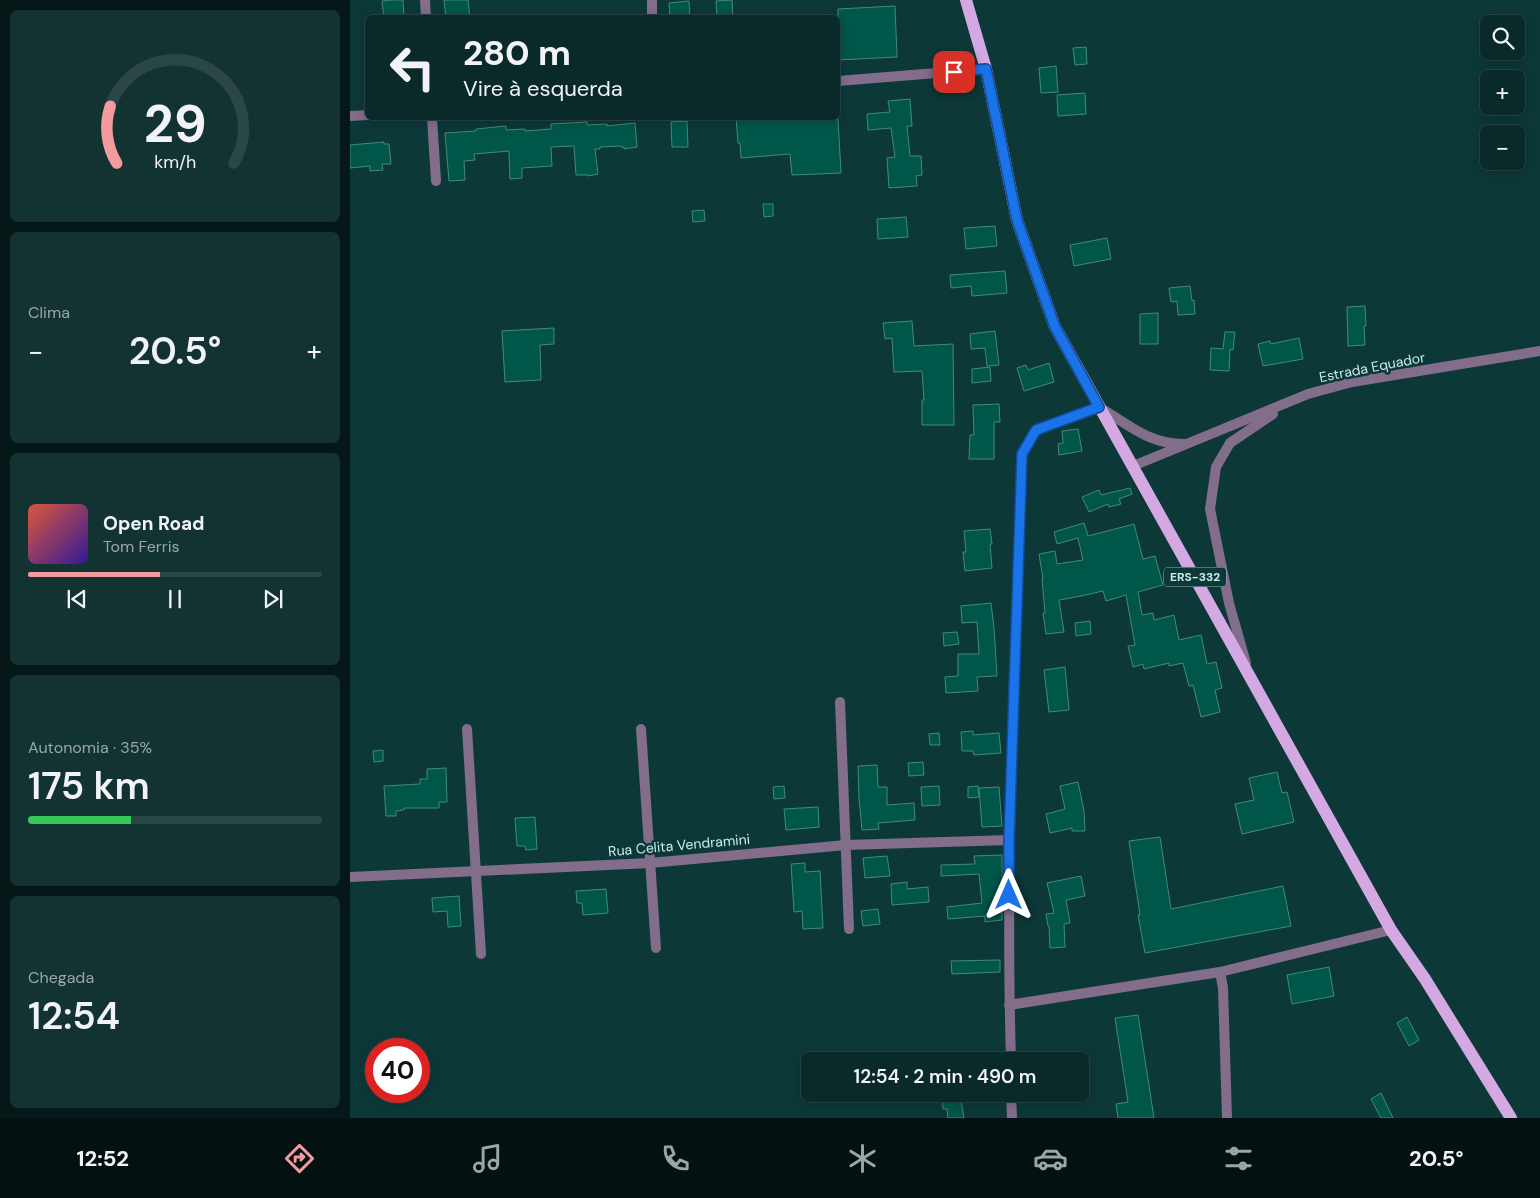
<!DOCTYPE html>
<html lang="pt">
<head>
<meta charset="utf-8">
<style>
	:root { --surface:#0a2a2a; --page:#133232; --text:#f1f3f6; --muted:#99a7a8; --line:#2a4647; --accent:#f49b9f }
	body { margin:0; font-family:"DM Sans",sans-serif; background:var(--page); color:var(--text); height:100vh; display:flex; flex-direction:column; font-size:19px; white-space:nowrap }
	* { box-sizing:border-box; margin:0 }
	p { font-size:16px; color:var(--muted) }
	.icon { flex:none; width:28px; height:28px; fill:none; stroke:currentColor; stroke-width:2; stroke-linecap:round; stroke-linejoin:round }
	.map { position:relative; flex:1; overflow:hidden }
	.side { display:flex; flex-direction:column; gap:10px; padding:10px; background:#061717; width:350px }
	.side>* { flex:none }
	.banner { position:absolute; left:15px; top:15px; width:475px; height:105px; border-radius:8px; box-shadow:0 2px 12px #0003,0 0 0 1px var(--line); background:#0a2a2a; color:var(--text); overflow:hidden }
	.tools { position:absolute; left:1130px; top:15px; display:grid; gap:10px }
	.tools a { display:grid; place-items:center; width:45px; height:45px; border-radius:8px; background:var(--surface); box-shadow:0 2px 12px #0003,0 0 0 1px var(--line); font-size:25px }
	.speed { position:absolute; left:15px; top:1038px; display:flex; gap:10px; font-size:25px; font-weight:700; text-align:center }
	.speed>* { display:grid; place-content:center; width:65px; height:65px; border-radius:50%; background:var(--surface); box-shadow:0 2px 12px #0003,0 0 0 1px var(--line); line-height:1 }
	.speed .limit { border:8px solid #d22; background:#fff; color:#111 }
	.pin { position:absolute; display:grid; place-items:center; width:42px; height:42px; color:#fff; margin:-21px; border-radius:10px; box-shadow:0 2px 8px #0006 }
	.me { position:absolute; width:55px; margin:-28px; rotate:0deg; stroke-linejoin:round; filter:drop-shadow(0 0 4px #0008) }
	.turn { display:flex; align-items:center; gap:18px; height:105px; padding:0 15px; font-size:22px }
	.turn .icon { width:65px; height:65px; stroke-width:2.5 }
	.turn b { display:block; font-size:35px; line-height:42px }
	.big { font-size:38px; font-weight:600; line-height:1.1 }
	.side .card { flex:1; display:flex; flex-direction:column; justify-content:center; gap:8px; min-width:0; padding:0 18px; border-radius:8px; background:var(--page) }
	.side .dial { align-items:center; gap:0 }
	.dial svg { height:130px; overflow:visible; fill:none; stroke:var(--line); stroke-width:7; stroke-linecap:round; text-anchor:middle }
	.dial text { fill:var(--text); stroke:none }
	.song { display:flex; align-items:center; gap:15px }
	.cover { width:60px; height:60px; border-radius:8px; background:linear-gradient(135deg,hsl(10 70% 55%),hsl(250 70% 35%)) }
	.played { height:5px; border-radius:2px; background:linear-gradient(90deg,var(--accent) 45%,var(--line) 45%) }
	.keys { display:flex; justify-content:space-around; direction:ltr }
	.heat { display:flex; justify-content:space-between; align-items:center; font-size:28px; direction:ltr }
	.charge { height:8px; border-radius:4px; background:linear-gradient(90deg,#34c759 35%,var(--line) 0) }
	.trip { position:absolute; left:451px; top:1052px; width:288px; height:50px; border-radius:8px; background:var(--surface); box-shadow:0 2px 12px #0003,0 0 0 1px var(--line); font-weight:600; line-height:50px; text-align:center }
	.menu { display:flex; height:80px; justify-content:space-around; align-items:center; background:#041111; color:var(--muted) }
	.menu .icon { width:35px; height:35px }
	.menu .selected { color:var(--accent) }
	.menu b { font-size:22px; color:var(--text) }
	main { display:flex; flex:1; min-height:0 }
	.map>svg:first-child { display:block }
</style>
</head>
<body>
<main>
<section class="side">
<div class="card dial"><svg viewBox="0 0 100 80">
<path d="M14 69A42 42 0 1 1 86 69"/>
<path d="M14 69A42 42 0 0 1 10 34" stroke="#f49b9f"/>
<text x="50" y="56" font-size="32" font-weight="700">29</text>
<text x="50" y="72" font-size="11">km/h</text>
</svg></div>
<div class="card"><p>Clima</p>
<div class="heat"><a>−</a><b class="big">20.5°</b><a>+</a></div>
</div>
<div class="card">
<div class="song"><i class="cover"></i><div><b>Open Road</b><p>Tom Ferris</p></div></div>
<div class="played"></div>
<div class="keys"><svg class="icon" aria-label="previous" viewBox="0 0 24 24"><path d="M18 5L8 12l10 7zM5 5v14"/></svg><svg class="icon" aria-label="pause" viewBox="0 0 24 24"><path d="M8 5v14M16 5v14"/></svg><svg class="icon" aria-label="next" viewBox="0 0 24 24"><path d="M6 5l10 7-10 7zM19 5v14"/></svg></div>
</div>
<div class="card"><p>Autonomia · 35%</p><b class="big">175 km</b><div class="charge"></div></div>
<div class="card"><p>Chegada</p><b class="big">12:54</b></div>
</section>
<div class="map">
<svg width="1190" height="1118" viewBox="0 0 1190 1118">
	<rect width="100%" height="100%" fill="#0d3838"/>
	<!-- building -->
	<g fill="#005749" stroke="#438a7a">
		<polygon points="43,0 53,0 54,18 34,18 32,1"/>
		<polygon points="94,0 118,0 120,18 96,18"/>
		<polygon points="382,0 383,18 367,18 366,1"/>
		<polygon points="339,1 340,18 320,18 319,3"/>
		<polygon points="545,6 547,57 488,60 488,9"/>
		<polygon points="736,47 737,64 725,65 723,48"/>
		<polygon points="706,66 708,92 691,93 689,68"/>
		<polygon points="735,93 736,114 708,116 707,95"/>
		<polygon points="560,99 562,126 557,126 560,156 571,156 572,175 566,176 567,186 539,188 537,158 545,157 541,128 518,130 517,114 540,112 538,101"/>
		<polygon points="386,118 484,118 485,120 488,119 491,173 442,175 440,154 391,158 390,143 388,143"/>
		<polygon points="337,121 338,147 322,147 321,122"/>
		<polygon points="237,122 237,125 257,124 257,126 285,123 287,147 274,149 274,147 271,147 271,146 250,147 250,149 245,149 248,174 238,176 238,175 226,175 224,146 201,147 202,166 172,168 172,178 160,179 159,151 124,154 125,160 114,161 115,180 99,181 95,133 126,131 126,129 156,126 156,130 175,129 175,131 201,129 201,124"/>
		<polygon points="34,142 34,144 39,144 41,164 32,164 33,170 20,171 20,166 0,168 0,145"/>
		<polygon points="413,204 423,204 423,216 414,217"/>
		<polygon points="354,210 355,221 343,222 342,211"/>
		<polygon points="556,217 558,237 528,239 527,219"/>
		<polygon points="645,226 647,246 616,249 614,228"/>
		<polygon points="757,238 761,259 724,266 720,245"/>
		<polygon points="655,271 657,293 622,296 621,286 601,288 600,275"/>
		<polygon points="840,286 842,301 844,300 845,314 828,315 827,301 821,302 819,288"/>
		<polygon points="1015,306 1016,326 1014,326 1015,345 998,346 997,307"/>
		<polygon points="808,313 808,344 790,344 790,314"/>
		<polygon points="562,321 564,346 603,344 604,425 572,425 572,400 574,400 572,371 544,372 542,338 535,339 533,323"/>
		<polygon points="204,328 204,344 190,345 191,380 155,382 152,331"/>
		<polygon points="645,331 649,365 637,366 635,348 621,349 620,334"/>
		<polygon points="875,332 885,332 883,350 880,349 879,371 860,370 861,348 873,349"/>
		<polygon points="949,338 953,359 913,366 908,344 920,341 921,344"/>
		<polygon points="699,363 704,382 674,391 667,368 676,365 678,370"/>
		<polygon points="640,367 641,381 622,383 622,369"/>
		<polygon points="649,404 650,422 644,422 644,459 619,459 620,435 624,435 623,405"/>
		<polygon points="728,429 732,451 709,455 708,444 713,443 712,431"/>
		<polygon points="780,488 782,494 769,499 771,504 759,507 758,504 739,512 732,497 749,490 751,495"/>
		<polygon points="734,523 738,536 784,524 793,559 805,556 813,585 788,592 792,615 803,613 804,620 824,615 829,640 851,635 857,664 866,662 872,688 865,690 870,712 851,717 843,685 839,686 833,663 819,666 819,663 794,669 793,664 783,667 778,646 785,645 776,595 756,601 753,591 731,596 709,600 714,632 696,634 693,613 695,613 692,579 693,579 689,554 705,551 707,564 733,560 728,538 707,544 704,532"/>
		<polygon points="640,529 642,544 640,544 642,568 615,571 613,552 616,552 614,531"/>
		<polygon points="641,603 644,628 647,676 627,677 628,691 596,693 595,677 608,676 608,654 629,654 627,622 612,623 611,606"/>
		<polygon points="740,621 741,634 726,636 725,623"/>
		<polygon points="607,632 609,644 594,646 593,633"/>
		<polygon points="715,667 719,710 699,712 694,670"/>
		<polygon points="623,731 623,735 649,733 651,753 624,755 623,751 612,751 611,732"/>
		<polygon points="589,733 590,745 580,745 579,734"/>
		<polygon points="33,750 33,761 24,762 23,751"/>
		<polygon points="573,762 574,775 559,776 558,763"/>
		<polygon points="527,765 528,787 537,787 537,805 564,803 565,820 528,823 529,829 512,830 509,798 508,766"/>
		<polygon points="96,768 97,802 89,802 89,808 54,808 54,810 46,811 46,816 36,816 34,786 70,784 70,779 77,779 77,769"/>
		<polygon points="927,772 932,793 937,792 944,822 892,834 885,804 904,800 899,778"/>
		<polygon points="728,782 734,811 735,831 722,831 722,828 700,833 696,814 715,809 710,786"/>
		<polygon points="434,786 435,798 424,799 423,787"/>
		<polygon points="589,786 590,805 572,806 571,787"/>
		<polygon points="628,786 629,797 618,798 618,787"/>
		<polygon points="649,787 652,826 632,827 629,788"/>
		<polygon points="468,807 469,827 436,830 434,809"/>
		<polygon points="185,817 187,849 176,850 175,846 167,846 165,818"/>
		<polygon points="810,837 821,909 933,886 941,926 795,953 788,915 790,915 779,841"/>
		<polygon points="652,855 652,920 635,922 635,916 598,919 597,907 632,903 629,874 591,876 591,865 625,864 624,856"/>
		<polygon points="537,856 540,876 515,878 513,858"/>
		<polygon points="455,863 455,872 470,871 473,928 453,929 452,911 444,912 441,864"/>
		<polygon points="731,876 735,896 716,900 720,923 714,924 715,947 700,948 699,926 698,926 696,914 704,913 697,883"/>
		<polygon points="557,882 557,889 578,887 579,902 542,905 541,884"/>
		<polygon points="256,889 258,913 233,915 232,903 227,903 226,891"/>
		<polygon points="109,896 111,926 98,927 97,911 83,912 82,898"/>
		<polygon points="528,909 530,924 513,926 511,911"/>
		<polygon points="650,960 650,972 602,974 601,961"/>
		<polygon points="979,967 984,996 942,1004 937,975"/>
		<polygon points="788,1015 804,1118 768,1118 766,1104 778,1102 765,1018"/>
		<polygon points="1057,1017 1069,1040 1059,1046 1047,1023"/>
		<polygon points="1031,1093 1043,1118 1031,1118 1021,1099"/>
		<polygon points="592,1094 610,1094 614,1118 598,1118 597,1109 593,1109"/>
	</g>
	<g fill="none" stroke-linecap="round" stroke-linejoin="round">
		<!-- minor -->
		<g stroke="#826d8a" stroke-width="10">
			<polyline points="75,0 76,18"/>
			<polyline points="302,0 302,18"/>
			<polyline points="488,81 636,69"/>
			<polyline points="0,116 18,115"/>
			<polyline points="82,118 86,181"/>
			<polyline points="490,702 499,929"/>
			<polyline points="117,729 131,954"/>
			<polyline points="291,729 306,948"/>
			<polyline points="0,877 300,863 496,845 659,840"/>
			<polyline points="870,972 873,988 877,1118"/>
			<polyline points="659,1005 870,972 1041,930"/>
		</g>
		<!-- tertiary -->
		<g stroke="#826d8a" stroke-width="10">
			<polyline points="783,466 958,394 1002,382 1190,351"/>
			<polyline points="896,663 879,603 860,509 866,467 880,443 923,414"/>
			<path d="M661,1061C655,859 665,656 672,454L686,430L749,407C778,424 798,444 834,444"/>
			<polyline points="661,1094 662,1118"/>
		</g>
		<!-- primary -->
		<polyline stroke="#d3a8e3" stroke-width="12" points="616,0 636,69 667,220 705,327 1041,930 1075,979 1161,1118"/>
	</g>
	<g fill="none" stroke-linecap="round" stroke-linejoin="round">
		<defs>
			<polyline id="route" points="604,72 636,69 667,220 705,327 749,407 686,430 672,454 659,840 659,895"/>
		</defs>
		<!-- route casing -->
		<use href="#route" stroke="#114b97" stroke-width="12"/>
		<!-- route -->
		<use href="#route" stroke="#1a73e8" stroke-width="9"/>
	</g>
	<g text-anchor="middle" dominant-baseline="central" stroke-width="5" stroke-linejoin="round" paint-order="stroke">
		<!-- shield labels -->
		<rect fill="#0d3838" stroke="#8fb6b6" stroke-width="1" x="814" y="567.5" width="62" height="19" rx="4"/>
		<g font-size="12" font-weight="bold" fill="#c7ecec">
			<text x="845" y="577">ERS-332</text>
		</g>
		<!-- street labels -->
		<g font-size="14" fill="#c7ecec" stroke="#0d3838">
			<text transform="translate(1022 367) rotate(-11)">Estrada Equador</text>
			<text transform="translate(329 845) rotate(-5)">Rua Celita Vendramini</text>
		</g>
	</g>
</svg>
<div class="tools">
<a><svg class="icon" aria-label="search" viewBox="0 0 24 24"><circle cx="10" cy="10" r="6"/><path d="M15 15l6 6"/></svg></a>
<a>+</a>
<a>−</a>
</div>
<div class="speed"><div class="limit">40</div></div>
<div class="pin" style="left:604px;top:72px;background:#d93025"><svg class="icon" aria-label="arrive" viewBox="0 0 24 24"><path d="M6 21V4h12l-3 4 3 4H6"/></svg></div>
<svg class="me" style="left:659px;top:895px" viewBox="-20 -20 40 40"><path d="M0-17L14 15 0 8-14 15z" fill="#1a73e8" stroke="#fff" stroke-width="4"/></svg>
<div class="trip">12:54 · 2 min · 490 m</div>
<div class="banner">
<div class="turn"><svg class="icon" aria-label="left" viewBox="0 0 24 24"><path d="M17 20v-9H6M10 6l-5 5 5 5"/></svg><div><b>280 m</b>Vire à esquerda</div></div>
</div>
</div>
</main>
<nav class="menu">
<b>12:52</b>
<svg class="icon selected" aria-label="directions" viewBox="0 0 24 24"><path d="M12 3l9 9-9 9-9-9zM9 14v-3h6M13 9l2 2-2 2"/></svg>
<svg class="icon" aria-label="music" viewBox="0 0 24 24"><path d="M9 18V5l10-2v13"/><circle cx="6" cy="18" r="3"/><circle cx="16" cy="16" r="3"/></svg>
<svg class="icon" aria-label="phone" viewBox="0 0 24 24"><path d="M5 4h4l2 5-3 2q2 4 5 5l2-3 5 2v4C11 20 4 13 5 4z"/></svg>
<svg class="icon" aria-label="climate" viewBox="0 0 24 24"><path d="M12 3v18M4 7l16 10M4 17L20 7"/></svg>
<svg class="icon" aria-label="car" viewBox="0 0 24 24"><path d="M5 17H2v-5l4-1 3-4h7l3 4 3 1v5h-3M9 17h6M6 11h13"/><circle cx="7" cy="17" r="2"/><circle cx="17" cy="17" r="2"/></svg>
<svg class="icon" aria-label="filters" viewBox="0 0 24 24"><path d="M4 7h16M4 17h16"/><circle cx="9" cy="7" r="2"/><circle cx="15" cy="17" r="2"/></svg>
<b>20.5°</b>
</nav>
</body>
</html>
